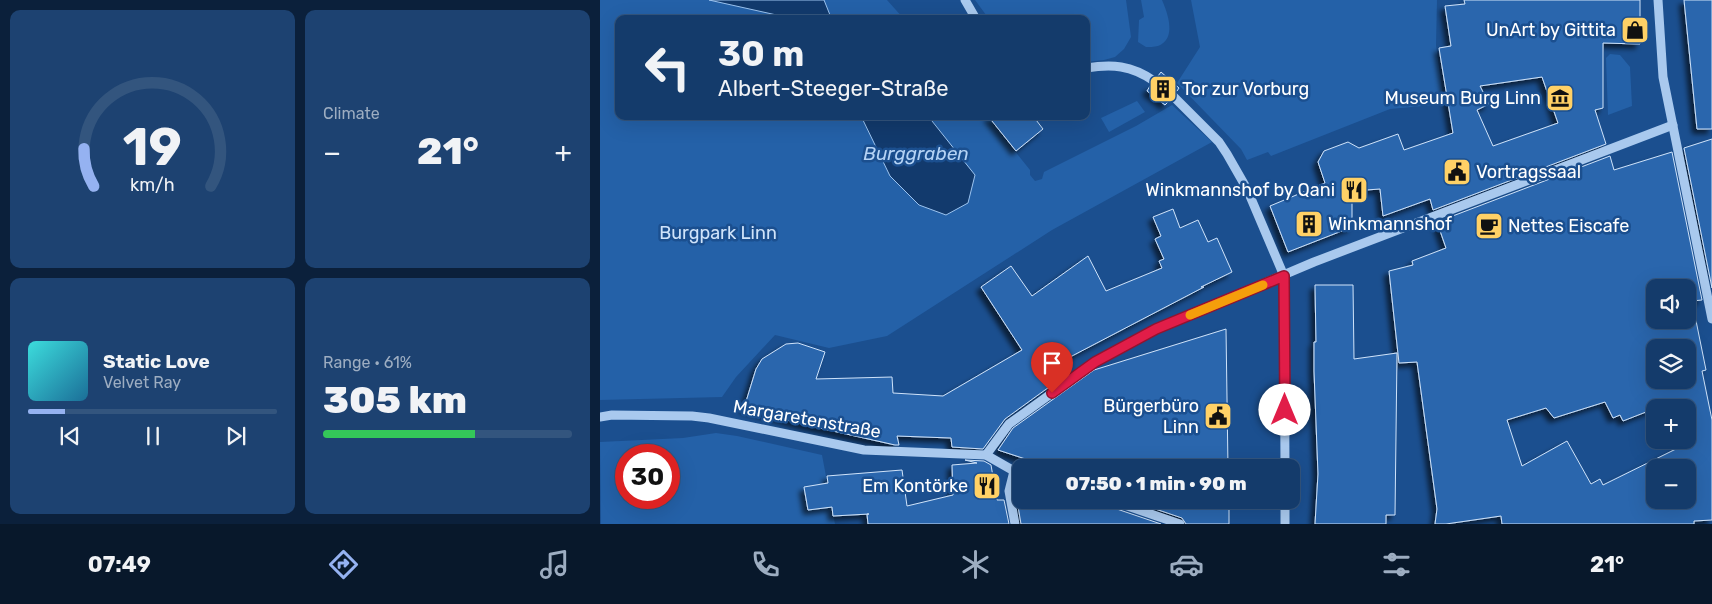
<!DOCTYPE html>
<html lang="en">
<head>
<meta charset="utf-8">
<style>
	:root { --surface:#143b6b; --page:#1d4271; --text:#f1f3f6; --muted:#9dadc1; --line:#33557e; --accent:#95b2f1 }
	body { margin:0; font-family:Rubik,sans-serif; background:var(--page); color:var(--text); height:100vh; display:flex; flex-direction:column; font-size:19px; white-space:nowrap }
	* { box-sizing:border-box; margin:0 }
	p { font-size:16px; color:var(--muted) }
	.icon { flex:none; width:28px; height:28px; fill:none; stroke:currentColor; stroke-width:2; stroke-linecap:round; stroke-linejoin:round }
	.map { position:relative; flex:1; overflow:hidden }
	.side { display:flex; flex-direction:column; gap:10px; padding:10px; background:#0b203b; width:600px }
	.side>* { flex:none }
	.guide { position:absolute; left:15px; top:15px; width:475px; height:105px; border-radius:10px; box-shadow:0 5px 20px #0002,0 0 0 1px var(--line); background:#143b6b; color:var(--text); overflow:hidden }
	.tools { position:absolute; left:1046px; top:279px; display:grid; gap:10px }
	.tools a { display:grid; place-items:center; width:50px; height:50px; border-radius:10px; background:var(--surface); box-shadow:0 5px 20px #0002,0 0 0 1px var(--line); font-size:25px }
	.speed { position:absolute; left:15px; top:444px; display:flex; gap:10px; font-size:25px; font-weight:700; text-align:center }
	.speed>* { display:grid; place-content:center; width:65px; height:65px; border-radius:50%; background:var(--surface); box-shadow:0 5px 20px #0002,0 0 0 1px var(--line); line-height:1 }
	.speed .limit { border:8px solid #d22; background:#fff; color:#111 }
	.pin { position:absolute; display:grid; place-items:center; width:42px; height:42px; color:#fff; margin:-51px -21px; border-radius:50% 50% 50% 0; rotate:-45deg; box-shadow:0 0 5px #0007 }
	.pin .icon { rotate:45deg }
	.me { position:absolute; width:55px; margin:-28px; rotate:0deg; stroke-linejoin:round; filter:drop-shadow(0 0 4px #0008) }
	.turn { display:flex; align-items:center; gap:18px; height:105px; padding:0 20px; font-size:22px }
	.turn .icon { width:65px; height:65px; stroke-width:2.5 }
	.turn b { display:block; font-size:35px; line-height:42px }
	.big { font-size:38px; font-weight:800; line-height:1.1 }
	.side .widget { flex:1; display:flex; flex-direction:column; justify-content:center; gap:8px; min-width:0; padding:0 18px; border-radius:10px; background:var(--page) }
	.side .dial { align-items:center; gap:0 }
	.dial svg { height:130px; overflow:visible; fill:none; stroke:var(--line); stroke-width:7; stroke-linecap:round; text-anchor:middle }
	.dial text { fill:var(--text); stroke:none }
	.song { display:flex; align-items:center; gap:15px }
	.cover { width:60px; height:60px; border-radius:8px; background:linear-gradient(135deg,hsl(180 70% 55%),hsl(200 70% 35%)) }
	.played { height:5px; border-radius:2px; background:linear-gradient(90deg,var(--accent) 15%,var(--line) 15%) }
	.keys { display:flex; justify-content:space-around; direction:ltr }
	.heat { display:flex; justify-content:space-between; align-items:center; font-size:28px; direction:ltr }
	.charge { height:8px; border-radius:4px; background:linear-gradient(90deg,#34c759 61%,var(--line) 0) }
	.side .tiles { flex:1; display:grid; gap:10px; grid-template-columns:repeat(2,1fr) }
	.trip { position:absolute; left:412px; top:459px; width:288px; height:50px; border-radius:10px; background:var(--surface); box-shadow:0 5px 20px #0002,0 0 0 1px var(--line); font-weight:800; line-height:50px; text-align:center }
	.dock { display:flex; height:80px; justify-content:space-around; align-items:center; background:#08182b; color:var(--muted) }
	.dock .icon { width:35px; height:35px }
	.dock .current { color:var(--accent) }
	.dock b { font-size:22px; color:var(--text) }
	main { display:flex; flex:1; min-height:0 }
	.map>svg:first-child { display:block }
</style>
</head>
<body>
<main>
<section class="side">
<div class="tiles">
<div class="widget dial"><svg viewBox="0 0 100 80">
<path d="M14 69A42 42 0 1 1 86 69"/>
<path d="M14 69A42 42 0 0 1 8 46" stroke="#95b2f1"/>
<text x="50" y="56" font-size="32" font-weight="700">19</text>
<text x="50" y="72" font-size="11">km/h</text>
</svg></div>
<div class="widget"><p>Climate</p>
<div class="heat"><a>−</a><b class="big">21°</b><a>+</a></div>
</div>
<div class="widget">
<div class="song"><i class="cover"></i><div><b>Static Love</b><p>Velvet Ray</p></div></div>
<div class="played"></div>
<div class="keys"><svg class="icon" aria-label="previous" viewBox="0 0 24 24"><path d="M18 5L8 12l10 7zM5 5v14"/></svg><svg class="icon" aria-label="pause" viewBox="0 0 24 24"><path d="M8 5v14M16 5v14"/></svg><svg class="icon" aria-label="next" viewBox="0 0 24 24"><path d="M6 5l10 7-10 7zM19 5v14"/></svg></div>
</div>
<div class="widget"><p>Range · 61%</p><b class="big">305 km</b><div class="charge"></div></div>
</div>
</section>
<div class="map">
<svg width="1112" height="524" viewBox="0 0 1112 524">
	<defs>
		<filter id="shadow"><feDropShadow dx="-4.5" dy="4.5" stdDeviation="2.5" flood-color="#0009"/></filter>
	</defs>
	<rect width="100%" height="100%" fill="#1b4f8f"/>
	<!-- green -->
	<g fill="#2461a8" fill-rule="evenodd">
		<polygon points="0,0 287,0 304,19 19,19 19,116 387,116 430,170 430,175 435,181 442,179 444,172 536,126 572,105 612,142 452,230 287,336 229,348 175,335 136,377 122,397 0,400"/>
		<polygon points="375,0 526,0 531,37 524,49 515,57 504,60 486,62 486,19 389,19"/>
		<path d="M541,0H562C568,14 577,39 558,46C554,47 549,47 546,47L538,42L539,20L544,17Z"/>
		<polygon points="591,0 837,0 836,45 844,104 790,109 671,156 668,152 647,160 641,149 577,83 600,47"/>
		<polygon points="1010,54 1020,55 1030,67 1032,106 1008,115 1006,58"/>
		<polygon points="537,101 545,112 509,132 501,118"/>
		<path d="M116,433L137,436L222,455L235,524H1L0,442L83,438ZM26,455H69V498H26Z"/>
	</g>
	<!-- water -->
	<g fill="#123a6d" stroke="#9cc4f0">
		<polygon points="109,0 224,0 230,15 235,19 186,19 181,16"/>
		<polygon points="261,116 328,116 375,175 368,203 346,215 319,205 290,176"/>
	</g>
	<!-- building -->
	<g fill="#2a66ad" stroke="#cfe3fa" fill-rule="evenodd" filter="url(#shadow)">
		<path d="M864,0H1040V44L1003,43V108L995,110L1006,144L833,210L830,199L783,216L780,189L752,191V227L688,252L670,206L725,183L718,162L724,151L748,142L759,148L798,134L804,150L853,133L839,48L851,46L845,6L865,4ZM942,77L958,123L893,146L877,110L889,104L880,86Z"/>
		<polygon points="1084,0 1112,0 1112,129 1097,129"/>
		<polygon points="561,72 579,88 577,91 572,90 568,92 567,97 569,101 565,105 547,91 550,86 554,87 559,85 560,81 558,76"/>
		<polygon points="388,116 433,116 443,129 416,151"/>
		<polygon points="1112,139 1112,288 1084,148"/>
		<path d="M1072,152L1102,300L1092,301L1106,370L1102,371L1112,420V520L1094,521V524H902L901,516L846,524H835L837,509L817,362L799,363L789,271L813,265L812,261L846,248L837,222L1010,156L1014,170ZM1055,288H1088V320H1055ZM1055,348H1088V380H1055ZM1005,402L1013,418L1020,415L1023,421L1069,403V408H1088V440H1076L1078,448L1003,485L1000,479L991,484L967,441L922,466L907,420L946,408L954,418ZM1055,468H1088V500H1055Z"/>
		<polygon points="573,209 580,228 598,220 608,242 617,238 632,272 601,287 604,287 449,368 456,382 405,419 383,449 352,447 351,438 297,436 299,445 295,445 202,424 144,408 156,369 162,359 186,344 198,343 225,352 216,379 292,377 293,393 343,396 422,350 381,287 411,266 432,296 488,256 506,291 562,268 559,261 564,259 555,239 561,236 553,217"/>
		<polygon points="715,285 753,285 754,359 797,353 795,515 786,515 786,524 715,524 718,474 714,371 714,342 716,342"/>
		<polygon points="626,329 628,468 453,468 398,450 413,428 494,370"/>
		<polygon points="365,460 384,461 391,465 397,500 404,500 409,524 268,524 267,514 269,514 233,516 232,507 208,510 204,487 228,483 227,476 302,470 307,506 353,495 352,465 377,463"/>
		<polygon points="417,500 504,500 508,506 561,524 421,524"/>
		<polygon points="529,500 629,500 629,524 586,524 582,518"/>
	</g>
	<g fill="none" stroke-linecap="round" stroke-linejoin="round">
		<!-- minor-tunnel -->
		<polyline stroke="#3d69a0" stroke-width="9" stroke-dasharray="9 4.5" stroke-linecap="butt" points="554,81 573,96"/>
		<!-- minor -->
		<g stroke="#a9c9ee" stroke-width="9">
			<polyline points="365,0 376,19"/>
			<polyline points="1058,0 1063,77 1112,319"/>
			<path d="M486,68C512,64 531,65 554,81"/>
			<polyline points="573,96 619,142 627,154 647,189 684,276 685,468"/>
			<polyline points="0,417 12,415 92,416 109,418 264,450 386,455 414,471 421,473"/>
			<polyline points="386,455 409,424 495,362 556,329 714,262 1073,125"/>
			<polyline points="414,471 409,491 415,524"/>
			<polyline points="510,500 580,524"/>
			<polyline points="685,500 685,524"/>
		</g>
	</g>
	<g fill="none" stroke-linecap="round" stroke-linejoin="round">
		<defs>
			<polyline id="route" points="452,393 495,362 556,329 684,276 685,410"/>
		</defs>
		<!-- route casing -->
		<use href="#route" stroke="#92132f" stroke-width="12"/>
		<!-- route -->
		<use href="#route" stroke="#e11d48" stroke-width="9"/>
		<!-- slow -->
		<polyline stroke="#f59e0b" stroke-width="9" points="590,315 663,285"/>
	</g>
	<!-- icons -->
	<defs>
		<symbol id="shop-square" viewBox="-11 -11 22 22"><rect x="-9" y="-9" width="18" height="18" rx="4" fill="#ffd166" stroke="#1b4f8f"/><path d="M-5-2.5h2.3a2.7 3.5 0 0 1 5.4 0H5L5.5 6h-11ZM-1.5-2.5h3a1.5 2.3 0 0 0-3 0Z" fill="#111"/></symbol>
		<symbol id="building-square" viewBox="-11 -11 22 22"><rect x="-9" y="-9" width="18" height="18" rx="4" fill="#ffd166" stroke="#1b4f8f"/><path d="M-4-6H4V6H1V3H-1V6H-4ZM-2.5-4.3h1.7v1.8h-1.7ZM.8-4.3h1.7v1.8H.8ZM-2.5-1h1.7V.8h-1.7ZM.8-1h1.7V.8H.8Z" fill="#111"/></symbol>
		<symbol id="museum-square" viewBox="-11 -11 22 22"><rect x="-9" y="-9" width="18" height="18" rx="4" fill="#ffd166" stroke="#1b4f8f"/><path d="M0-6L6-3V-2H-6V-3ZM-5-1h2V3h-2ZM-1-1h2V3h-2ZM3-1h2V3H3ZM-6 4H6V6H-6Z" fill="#111"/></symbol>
		<symbol id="civic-square" viewBox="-11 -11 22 22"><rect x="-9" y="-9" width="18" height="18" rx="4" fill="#ffd166" stroke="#1b4f8f"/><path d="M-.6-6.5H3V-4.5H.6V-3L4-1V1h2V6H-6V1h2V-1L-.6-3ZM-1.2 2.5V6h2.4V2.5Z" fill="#111"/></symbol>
		<symbol id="restaurant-square" viewBox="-11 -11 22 22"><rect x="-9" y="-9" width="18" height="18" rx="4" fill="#ffd166" stroke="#1b4f8f"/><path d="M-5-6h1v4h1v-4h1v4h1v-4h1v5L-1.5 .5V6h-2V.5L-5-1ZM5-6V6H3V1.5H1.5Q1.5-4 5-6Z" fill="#111"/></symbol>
		<symbol id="cafe-square" viewBox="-11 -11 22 22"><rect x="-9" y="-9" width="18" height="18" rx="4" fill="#ffd166" stroke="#1b4f8f"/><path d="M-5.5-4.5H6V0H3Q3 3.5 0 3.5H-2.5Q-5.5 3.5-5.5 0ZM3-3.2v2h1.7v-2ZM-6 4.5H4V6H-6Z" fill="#111"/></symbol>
	</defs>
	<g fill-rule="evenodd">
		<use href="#shop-square" x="1019" y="14" width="32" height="32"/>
		<use href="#building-square" x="547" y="73" width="32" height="32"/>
		<use href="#museum-square" x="944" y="82" width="32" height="32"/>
		<use href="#civic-square" x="841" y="156" width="32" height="32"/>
		<use href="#restaurant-square" x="738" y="174" width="32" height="32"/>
		<use href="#building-square" x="693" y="208" width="32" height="32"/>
		<use href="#cafe-square" x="873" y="210" width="32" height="32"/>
		<use href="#civic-square" x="602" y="400" width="32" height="32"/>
		<use href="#restaurant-square" x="371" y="470" width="32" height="32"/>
	</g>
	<g text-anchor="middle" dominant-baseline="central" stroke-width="5" stroke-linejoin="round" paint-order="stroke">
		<!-- poi labels -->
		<g font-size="18" fill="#fff" stroke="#1b4f8f" text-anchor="end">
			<text x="1016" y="30">UnArt by Gittita</text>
			<text x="582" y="89" text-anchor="start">Tor zur Vorburg</text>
			<text x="941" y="98">Museum Burg Linn</text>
			<text x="876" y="172" text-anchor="start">Vortragssaal</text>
			<text x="735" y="190">Winkmannshof by Qani</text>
			<text x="728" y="224" text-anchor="start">Winkmannshof</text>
			<text x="908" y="226" text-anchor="start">Nettes Eiscafe</text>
			<text x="599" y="406">Bürgerbüro<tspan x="599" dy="21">Linn</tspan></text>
			<text x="368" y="486">Em Kontörke</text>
		</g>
		<!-- park labels -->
		<g font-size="18" fill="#cfe3fa" stroke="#1b4f8f">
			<text x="118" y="233">Burgpark Linn</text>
		</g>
		<!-- street labels -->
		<g font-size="18" fill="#fff" stroke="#1b4f8f">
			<text transform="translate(207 419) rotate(10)">Margaretenstraße</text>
		</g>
		<!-- water labels -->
		<g font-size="19" font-style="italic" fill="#b5d3f5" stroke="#1b4f8f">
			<text x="316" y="153">Burggraben</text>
		</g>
	</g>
</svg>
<div class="tools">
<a><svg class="icon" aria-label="sound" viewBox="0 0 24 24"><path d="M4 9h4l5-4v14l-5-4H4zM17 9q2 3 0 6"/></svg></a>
<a><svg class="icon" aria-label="layers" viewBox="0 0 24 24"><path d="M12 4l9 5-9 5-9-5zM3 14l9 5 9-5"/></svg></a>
<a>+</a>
<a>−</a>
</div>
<div class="speed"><div class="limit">30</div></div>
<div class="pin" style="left:452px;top:393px;background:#d93025"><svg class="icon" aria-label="arrive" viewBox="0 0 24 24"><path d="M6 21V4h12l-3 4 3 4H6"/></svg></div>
<svg class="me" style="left:685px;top:410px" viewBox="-20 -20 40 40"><circle r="19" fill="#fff"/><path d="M0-13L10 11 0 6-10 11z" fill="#e11d48"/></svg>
<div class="trip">07:50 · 1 min · 90 m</div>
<div class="guide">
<div class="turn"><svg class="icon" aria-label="left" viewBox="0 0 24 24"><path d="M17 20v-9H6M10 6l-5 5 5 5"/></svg><div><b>30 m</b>Albert-Steeger-Straße</div></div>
</div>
</div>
</main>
<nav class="dock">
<b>07:49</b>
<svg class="icon current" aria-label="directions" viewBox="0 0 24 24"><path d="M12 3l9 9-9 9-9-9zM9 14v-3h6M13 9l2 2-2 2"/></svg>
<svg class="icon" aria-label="music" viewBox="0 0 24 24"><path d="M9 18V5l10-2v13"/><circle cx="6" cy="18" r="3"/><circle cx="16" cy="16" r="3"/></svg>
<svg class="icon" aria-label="phone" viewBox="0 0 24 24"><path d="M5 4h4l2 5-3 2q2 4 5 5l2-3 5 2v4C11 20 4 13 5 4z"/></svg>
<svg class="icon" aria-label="climate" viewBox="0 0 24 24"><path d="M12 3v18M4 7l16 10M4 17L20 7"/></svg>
<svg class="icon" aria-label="car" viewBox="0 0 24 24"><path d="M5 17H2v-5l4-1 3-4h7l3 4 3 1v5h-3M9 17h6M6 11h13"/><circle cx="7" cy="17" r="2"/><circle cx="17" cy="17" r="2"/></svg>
<svg class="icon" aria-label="filters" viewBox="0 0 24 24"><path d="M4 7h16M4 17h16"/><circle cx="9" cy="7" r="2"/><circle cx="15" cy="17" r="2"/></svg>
<b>21°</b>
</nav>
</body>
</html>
